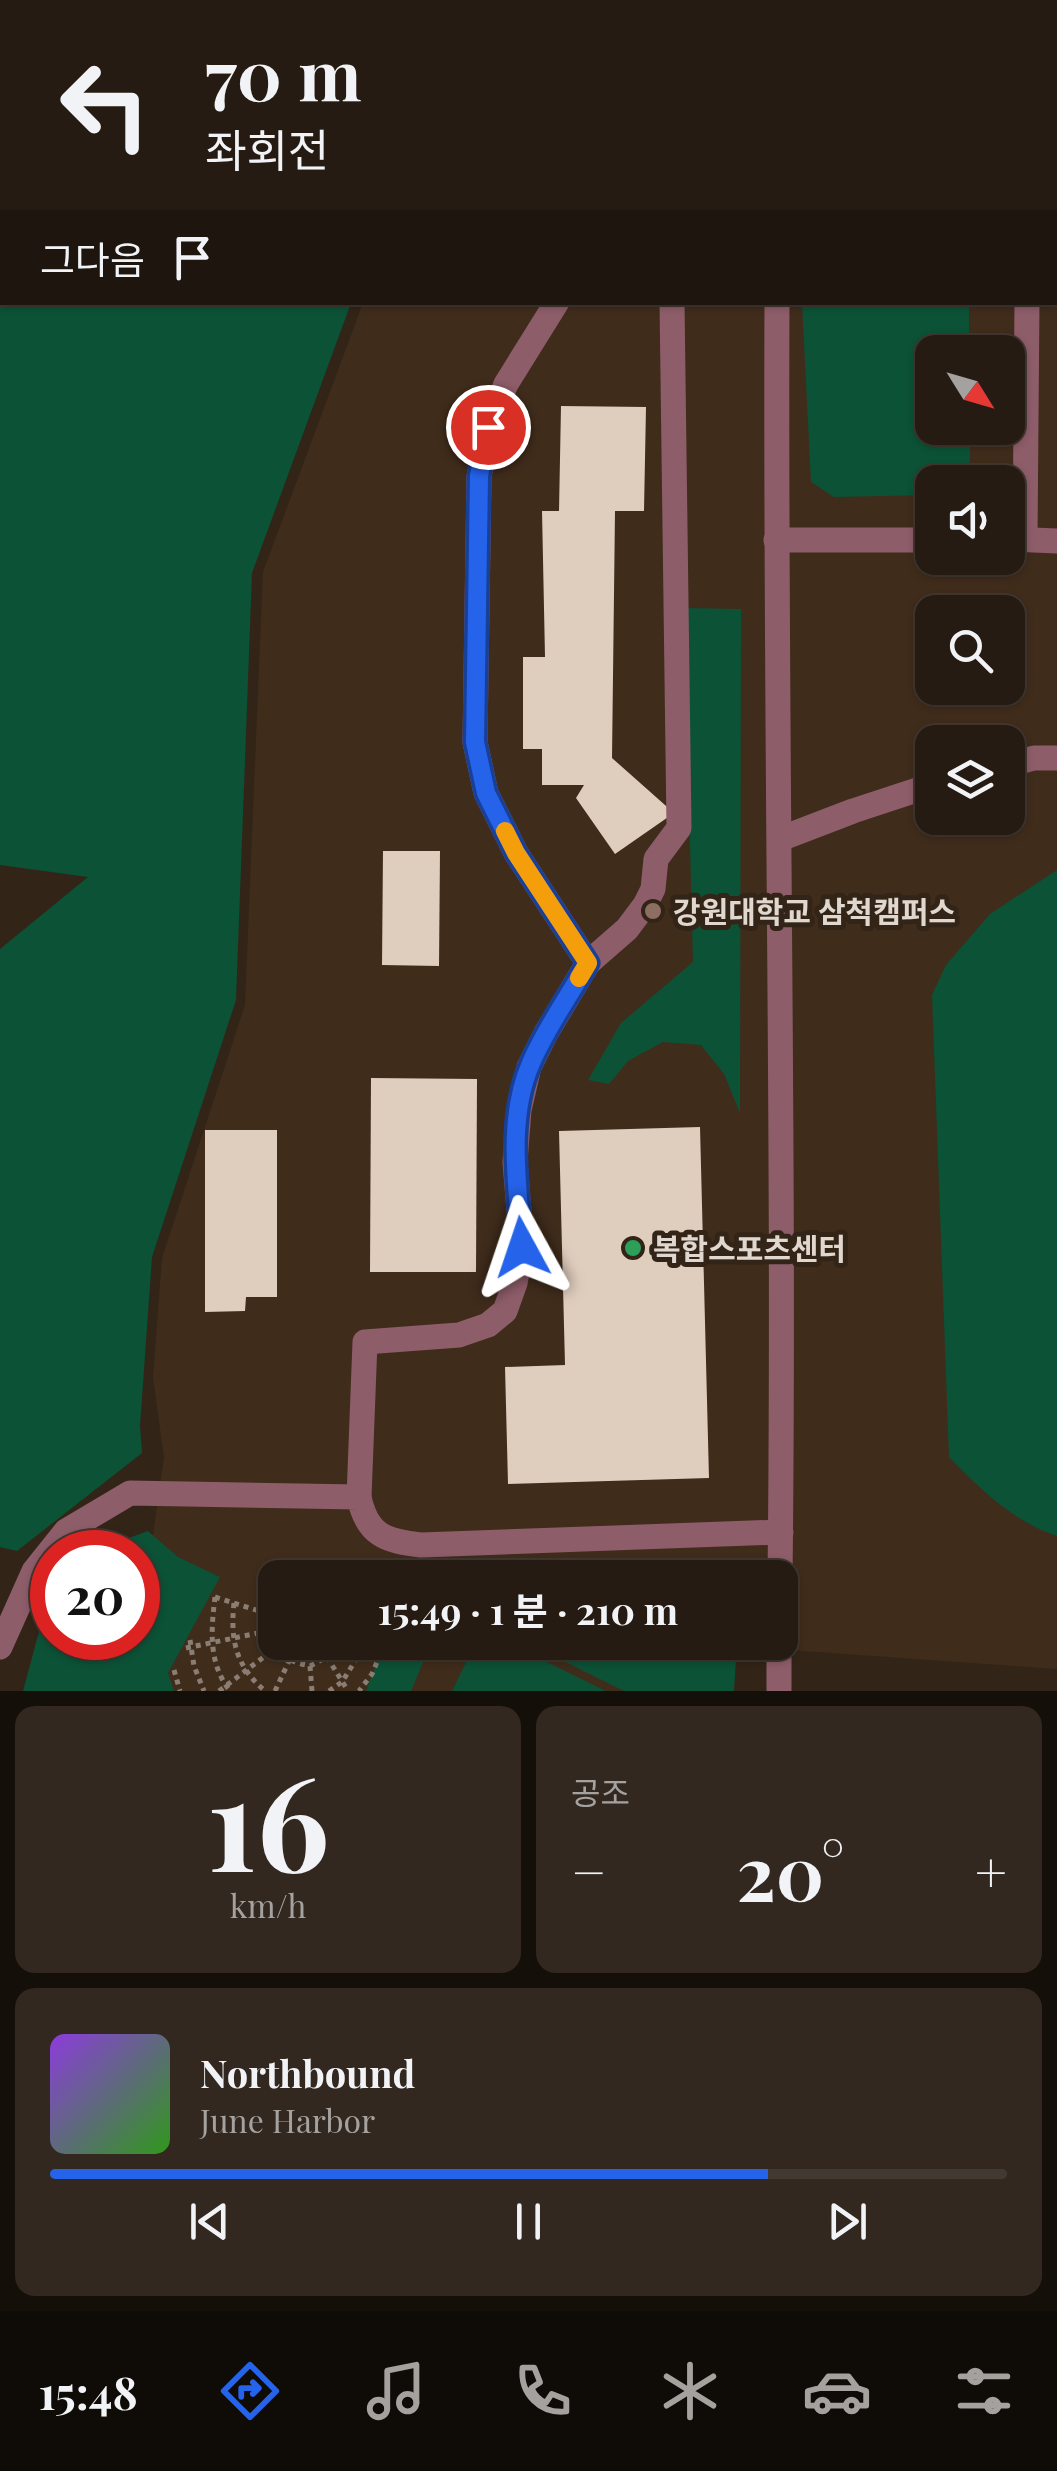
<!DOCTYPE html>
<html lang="ko">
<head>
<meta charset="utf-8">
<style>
	:root { --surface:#261b12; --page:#322820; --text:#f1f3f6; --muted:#a4a19f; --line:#423932; --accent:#2563eb }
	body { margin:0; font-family:"Playfair Display","Noto Sans KR",serif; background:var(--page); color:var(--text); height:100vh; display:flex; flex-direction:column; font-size:38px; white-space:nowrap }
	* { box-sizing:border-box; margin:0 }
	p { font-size:32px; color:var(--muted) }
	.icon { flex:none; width:55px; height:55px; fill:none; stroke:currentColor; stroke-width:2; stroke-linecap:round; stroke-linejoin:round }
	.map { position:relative; height:1691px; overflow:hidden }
	.details { display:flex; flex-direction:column; gap:15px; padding:15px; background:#150f0a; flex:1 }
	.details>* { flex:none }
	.guide { position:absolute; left:0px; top:0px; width:1058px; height:305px; box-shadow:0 2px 8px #0004,0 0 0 2px var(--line); background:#261b12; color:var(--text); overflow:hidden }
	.needle { width:65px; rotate:127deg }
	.tools { position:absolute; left:915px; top:335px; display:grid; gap:20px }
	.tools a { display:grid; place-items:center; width:110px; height:110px; border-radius:20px; background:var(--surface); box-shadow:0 2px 8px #0004,0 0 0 2px var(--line); font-size:50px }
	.speed { position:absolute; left:30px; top:1530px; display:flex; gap:20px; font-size:50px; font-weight:700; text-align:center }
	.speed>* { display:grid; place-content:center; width:130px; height:130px; border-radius:50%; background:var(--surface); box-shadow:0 2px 8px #0004,0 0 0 2px var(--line); line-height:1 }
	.speed .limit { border:15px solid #d22; background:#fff; color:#111 }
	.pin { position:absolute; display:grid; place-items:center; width:85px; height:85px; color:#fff; margin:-42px; border:5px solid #fff; border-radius:50%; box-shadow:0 2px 10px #0007 }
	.me { position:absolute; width:110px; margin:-55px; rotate:355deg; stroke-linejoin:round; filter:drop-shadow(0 0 8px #0008) }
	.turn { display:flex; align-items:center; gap:35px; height:210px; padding:0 40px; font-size:45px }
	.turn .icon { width:130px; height:130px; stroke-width:2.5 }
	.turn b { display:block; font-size:70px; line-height:85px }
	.then { display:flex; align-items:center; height:95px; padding:0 40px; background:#0003; gap:20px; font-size:38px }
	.big { font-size:75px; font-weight:700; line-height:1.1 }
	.details .tile { flex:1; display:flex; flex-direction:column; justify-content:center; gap:15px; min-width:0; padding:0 35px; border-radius:20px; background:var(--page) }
	.details .dial { align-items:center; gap:0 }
	.dial b { font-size:130px; line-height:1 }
	.song { display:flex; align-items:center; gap:30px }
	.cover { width:120px; height:120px; border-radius:15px; background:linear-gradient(135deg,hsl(270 70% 55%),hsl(110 70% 35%)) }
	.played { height:10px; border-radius:5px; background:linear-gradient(90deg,var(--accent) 75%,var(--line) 75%) }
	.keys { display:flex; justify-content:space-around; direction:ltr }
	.heat { display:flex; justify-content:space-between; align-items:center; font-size:55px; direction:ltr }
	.details .tiles { flex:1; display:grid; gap:15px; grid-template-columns:1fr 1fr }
	.tile:last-child { grid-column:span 2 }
	.trip { position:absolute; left:258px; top:1560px; width:540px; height:100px; border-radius:20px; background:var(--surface); box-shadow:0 2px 8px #0004,0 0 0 2px var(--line); font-weight:700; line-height:100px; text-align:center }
	.tab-bar { display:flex; height:160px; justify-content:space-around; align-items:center; background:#0f0b07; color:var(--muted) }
	.tab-bar .icon { width:70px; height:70px }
	.tab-bar .active { color:var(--accent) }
	.tab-bar b { font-size:45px; color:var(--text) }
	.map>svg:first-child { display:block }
</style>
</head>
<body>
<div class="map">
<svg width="1057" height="1691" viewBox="0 0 1057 1691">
	<rect width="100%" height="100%" fill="#332418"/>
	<!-- built -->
	<path fill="#402c1b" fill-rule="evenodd" d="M476,0H1057V1669L720,1645L717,1691H131L164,1457L153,1378L162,1258L245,1005L263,572L363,303L1055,302V2H475ZM932,352H1008V428H932ZM932,482H1008V558H932ZM932,612H1008V688H932ZM932,742H1008V818H932ZM275,1578H780V1642H275Z"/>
	<!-- green -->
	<g fill="#0c5236">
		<polygon points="67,0 461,0 460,2 66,2"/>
		<polygon points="2,111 2,302 351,303 252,573 236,1000 152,1257 140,1426 142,1453 17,1551 0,1547 0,949 88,877 0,865 0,115"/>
		<polygon points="802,303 969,303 969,352 932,352 932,428 970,428 970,479 964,482 932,482 932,495 834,497 811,482"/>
		<polygon points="684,608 741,609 740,1113 724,1074 701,1045 663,1042 628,1061 609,1084 588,1080 621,1023 693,962"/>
		<path d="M1057,870V1536C1014,1522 980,1489 949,1457L932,995L946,965L990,914Z"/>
		<polygon points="148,1531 178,1557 220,1577 168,1673 174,1691 23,1691 48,1598 52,1591 52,1638 138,1638 138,1552 90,1552"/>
		<polygon points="508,1559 636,1577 503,1577"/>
		<polygon points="476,1642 508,1643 606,1691 452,1691"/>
		<polygon points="384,1643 431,1643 411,1691 366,1691"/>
		<polygon points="527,1643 737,1643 734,1691 624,1691"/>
	</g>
	<!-- building -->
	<g fill="#dfcdbd">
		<polygon points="561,406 646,407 644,511 615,511 612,758 674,813 615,854 576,798 584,785 542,785 542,749 523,749 523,657 545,657 542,511 559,511"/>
		<polygon points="383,851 440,851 439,966 382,965"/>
		<polygon points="371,1078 477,1079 476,1272 370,1272"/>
		<polygon points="700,1127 709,1478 508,1484 505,1367 565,1365 559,1131"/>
		<polygon points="205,1130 277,1130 277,1297 246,1297 245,1311 205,1312"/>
	</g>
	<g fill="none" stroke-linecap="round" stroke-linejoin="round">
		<!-- path -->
		<g stroke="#8a7e74" stroke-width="5" stroke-dasharray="5 5" stroke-linecap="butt">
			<path d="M215,1597C211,1630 208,1663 230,1691"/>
			<polyline points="215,1597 275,1616"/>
			<path d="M234,1603C230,1641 236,1666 265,1691"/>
			<path d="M267,1613L263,1632C276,1656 285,1660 310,1666L327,1657L335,1642"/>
			<polyline points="190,1640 194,1666 204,1691"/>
			<polyline points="357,1642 382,1650 372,1674 359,1691"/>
			<polyline points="186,1648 263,1632"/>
			<polyline points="327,1657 348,1691"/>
			<polyline points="310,1666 312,1691"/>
			<polyline points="174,1670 180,1691"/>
			<polyline points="219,1691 273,1650"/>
			<polyline points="275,1691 289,1661"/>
			<polyline points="329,1691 342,1682 365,1645"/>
		</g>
		<!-- minor -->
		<g stroke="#8e5d6a" stroke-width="25">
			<polyline points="779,2 779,0"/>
			<polyline points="1055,46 1057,46"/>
			<path d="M777,302C775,727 785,1152 780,1578"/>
			<polyline points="1008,539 1057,541"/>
			<polyline points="1025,539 1027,302"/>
			<polyline points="776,540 932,540"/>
			<polyline points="1008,765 1034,758 1057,758"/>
			<polyline points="780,839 853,811 932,785"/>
			<polyline points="588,963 627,929 645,905 653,889 656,859 679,828 672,302"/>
			<polyline points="359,1497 365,1342 459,1335 488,1325 505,1311 515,1283 522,1247 515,1162 519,1110 529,1067 546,1033 588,963 516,853 486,793 475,742 479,477 488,427 506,384 557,302"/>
			<path d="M0,1647L34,1571L66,1531L130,1493L359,1497C367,1535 385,1541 421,1545L781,1532"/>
			<polyline points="779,1691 779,1642"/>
		</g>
	</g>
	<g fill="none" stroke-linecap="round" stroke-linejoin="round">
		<defs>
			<path id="route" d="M488,427L479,476L475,742L486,793L516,853L588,963C569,996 546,1028 531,1063C506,1120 518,1187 522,1247"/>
		</defs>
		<!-- route casing -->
		<use href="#route" stroke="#184099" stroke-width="25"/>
		<!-- route -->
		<use href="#route" stroke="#2563eb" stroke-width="18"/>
		<!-- slow -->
		<polyline stroke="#f59e0b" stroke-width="18" points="505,831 516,853 588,963 579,978"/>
	</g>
	<!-- markers -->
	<circle fill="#8d6e63" stroke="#332418" stroke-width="4" cx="653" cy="911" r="10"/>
	<circle fill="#2e9e5b" stroke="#332418" stroke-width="4" cx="633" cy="1248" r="10"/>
	<g text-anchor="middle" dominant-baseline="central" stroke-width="10" stroke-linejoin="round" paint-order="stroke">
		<!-- poi labels -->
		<g font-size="30" font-weight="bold" fill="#e0d7cf" stroke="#332418" text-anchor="start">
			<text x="673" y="911">강원대학교 삼척캠퍼스</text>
			<text x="653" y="1248">복합스포츠센터</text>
		</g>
	</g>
</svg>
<div class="tools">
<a><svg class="needle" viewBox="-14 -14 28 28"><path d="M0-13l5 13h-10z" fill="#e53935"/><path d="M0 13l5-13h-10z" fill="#a4a19f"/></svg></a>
<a><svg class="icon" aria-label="sound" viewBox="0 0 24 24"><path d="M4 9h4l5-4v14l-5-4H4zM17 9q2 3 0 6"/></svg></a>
<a><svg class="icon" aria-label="search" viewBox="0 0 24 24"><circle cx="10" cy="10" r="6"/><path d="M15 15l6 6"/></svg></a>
<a><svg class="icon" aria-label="layers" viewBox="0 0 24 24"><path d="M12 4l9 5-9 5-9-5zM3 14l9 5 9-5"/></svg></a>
</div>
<div class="speed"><div class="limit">20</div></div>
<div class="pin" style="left:488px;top:427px;background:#d93025"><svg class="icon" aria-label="arrive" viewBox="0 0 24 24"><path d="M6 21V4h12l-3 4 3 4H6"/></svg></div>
<svg class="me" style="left:522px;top:1247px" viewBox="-20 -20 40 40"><path d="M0-17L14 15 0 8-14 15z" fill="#2563eb" stroke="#fff" stroke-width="4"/></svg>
<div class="trip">15:49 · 1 분 · 210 m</div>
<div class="guide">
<div class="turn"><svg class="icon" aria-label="left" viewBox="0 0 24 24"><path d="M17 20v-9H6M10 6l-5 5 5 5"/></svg><div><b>70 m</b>좌회전</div></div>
<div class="then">그다음<svg class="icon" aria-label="arrive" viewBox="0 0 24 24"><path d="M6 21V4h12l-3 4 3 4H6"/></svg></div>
</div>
</div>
<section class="details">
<div class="tiles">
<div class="tile dial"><b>16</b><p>km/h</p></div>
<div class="tile"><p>공조</p>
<div class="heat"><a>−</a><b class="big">20°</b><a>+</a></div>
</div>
<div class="tile">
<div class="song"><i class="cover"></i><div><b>Northbound</b><p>June Harbor</p></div></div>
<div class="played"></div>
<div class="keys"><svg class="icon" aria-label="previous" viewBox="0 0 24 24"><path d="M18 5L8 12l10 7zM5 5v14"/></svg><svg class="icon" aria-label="pause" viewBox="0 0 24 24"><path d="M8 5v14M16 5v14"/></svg><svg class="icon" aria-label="next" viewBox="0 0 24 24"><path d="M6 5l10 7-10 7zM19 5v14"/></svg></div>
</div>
</div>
</section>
<nav class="tab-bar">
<b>15:48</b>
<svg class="icon active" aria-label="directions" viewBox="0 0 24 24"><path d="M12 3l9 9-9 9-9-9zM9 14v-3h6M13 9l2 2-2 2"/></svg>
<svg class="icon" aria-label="music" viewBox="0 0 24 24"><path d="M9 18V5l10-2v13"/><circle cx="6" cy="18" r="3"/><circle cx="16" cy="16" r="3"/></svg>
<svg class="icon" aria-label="phone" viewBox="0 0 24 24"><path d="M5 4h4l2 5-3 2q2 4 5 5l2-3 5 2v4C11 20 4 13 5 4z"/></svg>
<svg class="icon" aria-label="climate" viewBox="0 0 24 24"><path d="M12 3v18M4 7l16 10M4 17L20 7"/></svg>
<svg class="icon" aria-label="car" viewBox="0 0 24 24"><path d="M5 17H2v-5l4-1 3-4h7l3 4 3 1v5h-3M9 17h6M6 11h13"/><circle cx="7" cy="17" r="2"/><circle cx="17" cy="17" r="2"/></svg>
<svg class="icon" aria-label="filters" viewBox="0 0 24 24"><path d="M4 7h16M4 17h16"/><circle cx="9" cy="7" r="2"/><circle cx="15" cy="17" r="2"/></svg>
</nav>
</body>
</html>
